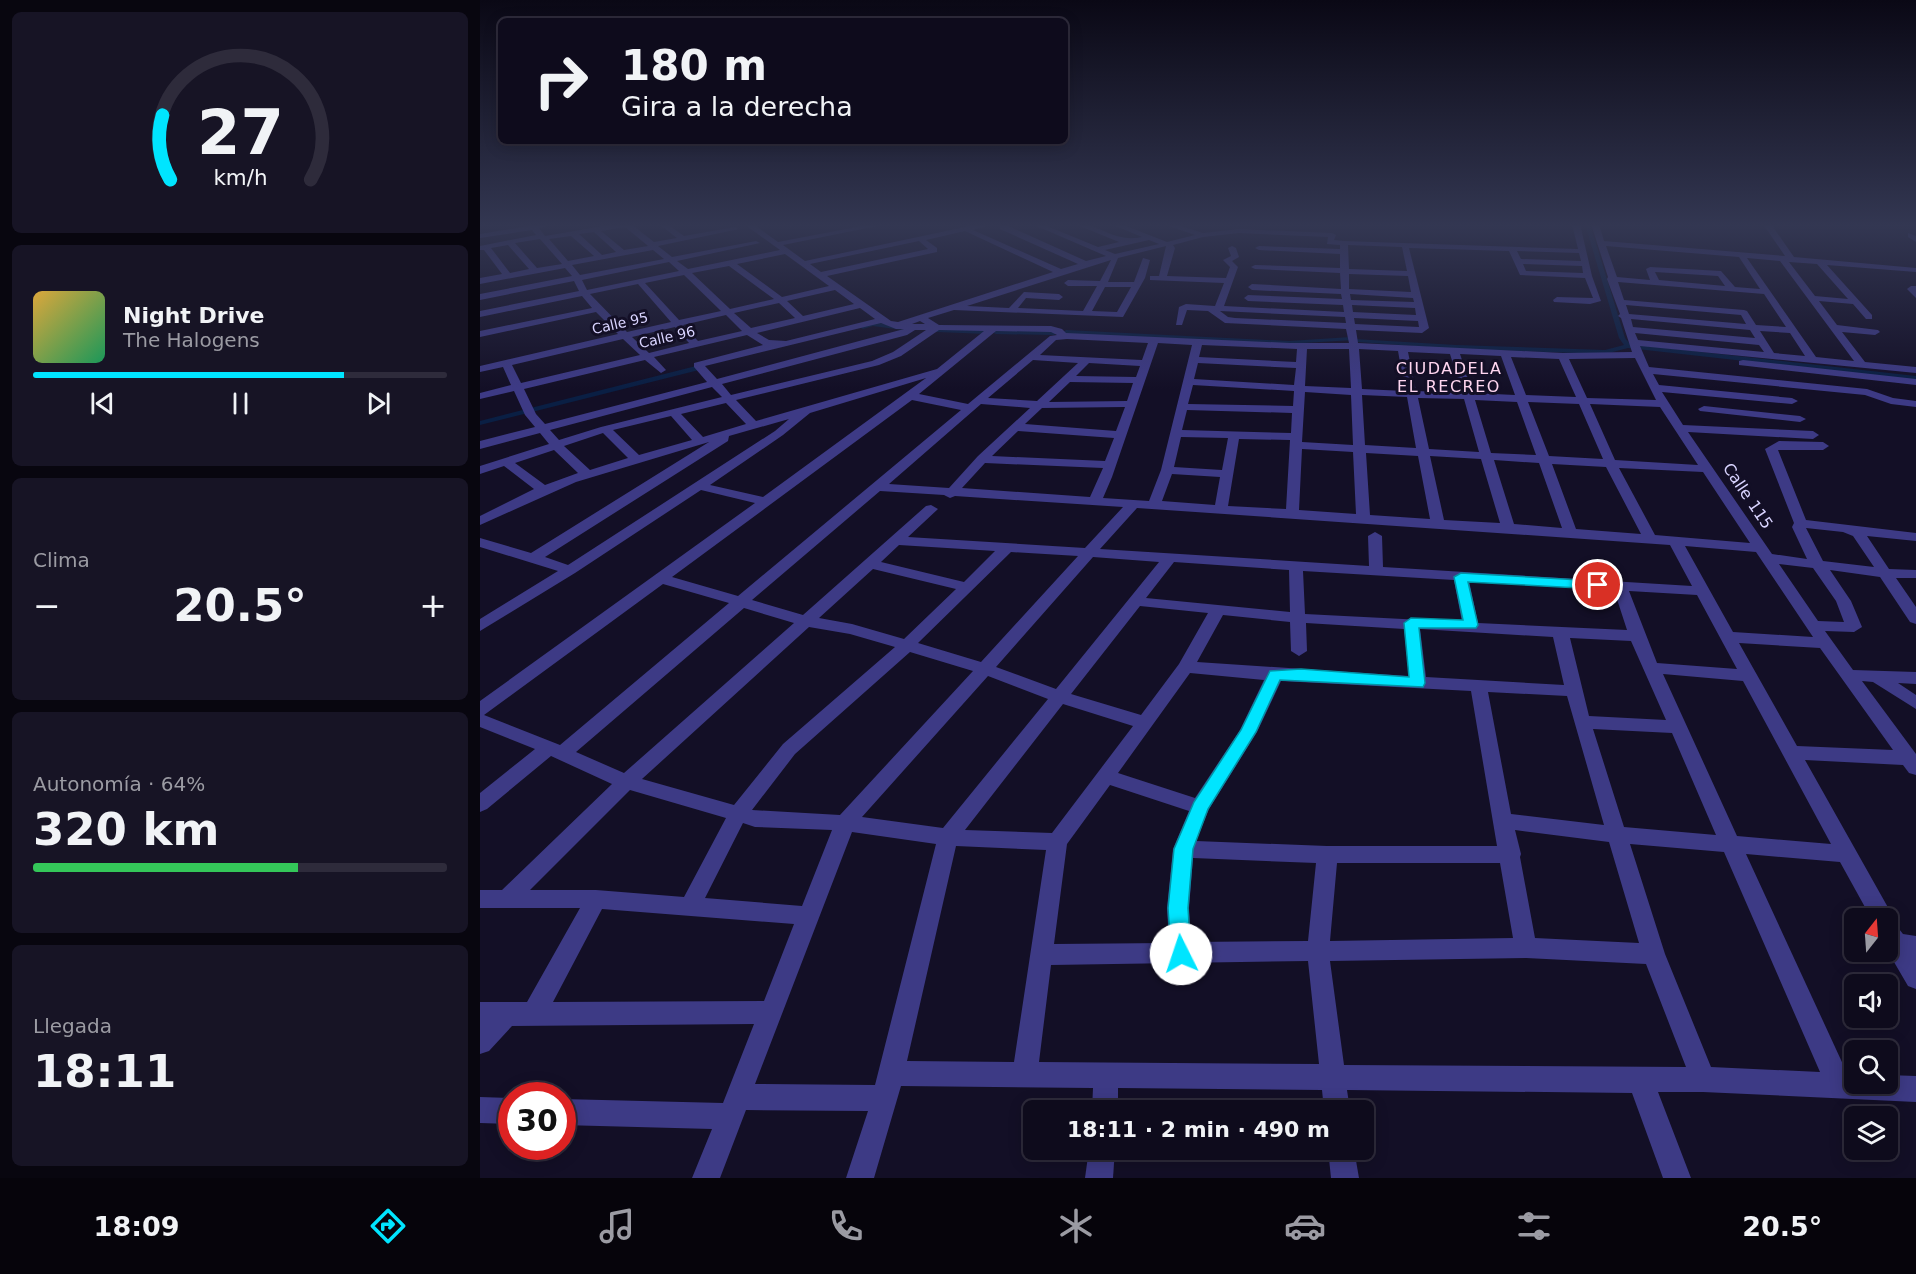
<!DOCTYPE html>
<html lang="es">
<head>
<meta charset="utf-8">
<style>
	:root { --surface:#0e0b1c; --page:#171425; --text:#f1f3f6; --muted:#9b9ba3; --line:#2e2b3b; --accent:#00e5ff }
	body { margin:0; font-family:"DejaVu Sans",sans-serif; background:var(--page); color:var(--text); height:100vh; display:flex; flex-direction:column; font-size:22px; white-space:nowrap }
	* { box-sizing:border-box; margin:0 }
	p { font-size:20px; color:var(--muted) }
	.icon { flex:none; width:33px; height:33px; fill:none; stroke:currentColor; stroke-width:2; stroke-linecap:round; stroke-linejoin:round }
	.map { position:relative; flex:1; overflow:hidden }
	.details { display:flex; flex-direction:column; gap:12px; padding:12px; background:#08060f; width:480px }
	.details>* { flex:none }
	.banner { position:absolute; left:18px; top:18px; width:570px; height:126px; border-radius:9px; box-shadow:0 3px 15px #0003,0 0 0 2px var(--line); background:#0e0b1c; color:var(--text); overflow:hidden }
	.needle { width:39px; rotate:17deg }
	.fabs { position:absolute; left:1364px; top:908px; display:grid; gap:12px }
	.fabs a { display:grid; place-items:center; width:54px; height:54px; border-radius:9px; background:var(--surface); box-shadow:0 3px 15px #0003,0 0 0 2px var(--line); font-size:30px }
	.speed { position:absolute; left:18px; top:1082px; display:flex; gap:12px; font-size:30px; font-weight:700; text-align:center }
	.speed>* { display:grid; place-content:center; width:78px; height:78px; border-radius:50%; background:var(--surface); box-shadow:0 3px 15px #0003,0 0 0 2px var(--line); line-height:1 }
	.speed .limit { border:9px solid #d22; background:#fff; color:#111 }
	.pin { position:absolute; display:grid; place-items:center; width:51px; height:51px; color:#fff; margin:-26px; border:3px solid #fff; border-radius:50%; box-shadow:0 2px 6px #0007 }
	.me { position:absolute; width:66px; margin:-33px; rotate:356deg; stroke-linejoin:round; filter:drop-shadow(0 0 4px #0008) }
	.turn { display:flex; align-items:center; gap:21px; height:126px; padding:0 24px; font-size:27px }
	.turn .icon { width:78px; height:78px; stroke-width:2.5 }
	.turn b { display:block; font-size:42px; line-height:51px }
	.big { font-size:45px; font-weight:800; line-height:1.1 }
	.details .widget { flex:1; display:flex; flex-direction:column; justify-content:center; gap:9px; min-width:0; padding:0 21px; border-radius:9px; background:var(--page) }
	.details .dial { align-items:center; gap:0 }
	.dial svg { height:156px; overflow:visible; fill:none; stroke:var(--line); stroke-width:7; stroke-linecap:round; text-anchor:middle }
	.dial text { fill:var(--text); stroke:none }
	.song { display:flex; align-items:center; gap:18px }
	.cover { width:72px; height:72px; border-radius:9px; background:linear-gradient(135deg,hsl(40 70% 55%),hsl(150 70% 35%)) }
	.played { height:6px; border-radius:3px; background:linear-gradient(90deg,var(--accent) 75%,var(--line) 75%) }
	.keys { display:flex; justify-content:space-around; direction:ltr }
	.heat { display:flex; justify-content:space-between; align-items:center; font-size:33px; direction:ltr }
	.charge { height:9px; border-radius:4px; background:linear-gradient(90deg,#34c759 64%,var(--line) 0) }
	.trip { position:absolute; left:543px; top:1100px; width:351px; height:60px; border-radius:9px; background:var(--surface); box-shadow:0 3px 15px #0003,0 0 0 2px var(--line); font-weight:800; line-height:60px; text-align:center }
	.dock { display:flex; height:96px; justify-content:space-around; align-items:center; background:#06040b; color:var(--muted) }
	.dock .icon { width:42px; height:42px }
	.dock .active { color:var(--accent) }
	.dock b { font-size:27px; color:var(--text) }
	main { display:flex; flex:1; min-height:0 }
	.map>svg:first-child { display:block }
</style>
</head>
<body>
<main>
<section class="details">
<div class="widget dial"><svg viewBox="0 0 100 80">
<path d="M14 69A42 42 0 1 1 86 69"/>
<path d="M14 69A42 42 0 0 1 10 36" stroke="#00e5ff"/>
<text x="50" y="56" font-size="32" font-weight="700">27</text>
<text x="50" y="72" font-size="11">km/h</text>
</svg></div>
<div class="widget">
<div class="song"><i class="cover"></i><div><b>Night Drive</b><p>The Halogens</p></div></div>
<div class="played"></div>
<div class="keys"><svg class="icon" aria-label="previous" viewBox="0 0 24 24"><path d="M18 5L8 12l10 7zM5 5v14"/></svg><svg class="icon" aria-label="pause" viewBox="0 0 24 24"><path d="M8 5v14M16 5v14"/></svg><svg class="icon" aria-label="next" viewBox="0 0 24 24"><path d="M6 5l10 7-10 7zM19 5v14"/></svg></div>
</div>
<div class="widget"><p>Clima</p>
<div class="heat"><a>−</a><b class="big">20.5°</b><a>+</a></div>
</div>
<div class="widget"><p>Autonomía · 64%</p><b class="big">320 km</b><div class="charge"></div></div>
<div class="widget"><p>Llegada</p><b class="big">18:11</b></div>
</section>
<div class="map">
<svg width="1436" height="1178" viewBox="0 0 1436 1178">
	<rect width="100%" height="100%" fill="#130f26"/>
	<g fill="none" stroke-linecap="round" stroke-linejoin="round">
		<!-- canal -->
		<g fill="#0a1f44" fill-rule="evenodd">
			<polygon points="1105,224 1110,224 1145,338 1150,344 1436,376 1436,380 1148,348 1125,354 976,349 877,342 874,340 806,344 586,334 583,332 586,330 809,341 871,337 874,339 976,345 1125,350 1144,345 1139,338"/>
			<polygon points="393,322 423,326 426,328 423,330 393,326 383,329 380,327"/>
			<polygon points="455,329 507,330 510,332 507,334 457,332 455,331"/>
			<polygon points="514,331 574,331 577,333 574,335 516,334 514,333"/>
			<polygon points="216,366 219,366 219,370 0,425 0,421"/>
		</g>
		<!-- minor -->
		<g fill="#3d3a85" fill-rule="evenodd">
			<path d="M47,224H76L59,228L65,236L135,224H151L174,242L197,238L179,224H187L204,236L255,227L259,229L178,246L192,257L276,241L280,243L197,261L208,269L300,250L264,224H273L298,242L392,224H407L303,245L325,261L499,224H513L493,230L581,269L598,264L520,229V225H526L606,261L626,256L552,224H562L618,247L639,242L595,224C622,224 634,243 662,237L631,224H641L687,242L715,235L683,224H694L723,233L759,229L852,233L856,235L854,240L864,241L1098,249L1092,224H1100L1112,276L1121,301L1110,304L1074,302L1073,300L1077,297L1113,298L1105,278L1040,275L1029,251L929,248L949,328L942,333L876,330L878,343L1083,353L1152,352L1141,318L1138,316L1140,314L1127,279L1128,277L1111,224H1119L1124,241L1305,256L1283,224H1291L1314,257L1436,268V272L1347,265L1392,315V319H1386L1373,304L1339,301L1357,325L1398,330L1400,332L1395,335L1362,332L1385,362L1436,367V373L1160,346L1169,367L1387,389L1413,398L1436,401V407L1411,404L1385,395L1173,374L1179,385L1312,398L1318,401L1312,404L1182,392L1203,425L1333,431L1339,435L1333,439L1208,432L1292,554L1327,559L1312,527L1314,523L1285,449L1299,441L1343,442L1349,446L1343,450H1298L1326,520L1436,533V541L1387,536L1409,569L1436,570V578H1416L1436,607V624L1430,622L1400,577L1350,570L1371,601L1382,627L1374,632L1345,631L1373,670L1436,672V684L1418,683L1436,695V709L1393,682L1382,681L1436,754V775L1429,773L1423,765L1325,760L1410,911L1412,920L1423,934L1436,936V989L1428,986L1407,950V918H1391L1360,862L1266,854L1367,1073H1374V1083H1407V1075L1436,1076V1102L1223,1092H1178L1211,1178H1183L1152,1093L867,1090L870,1110H844L842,1090L638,1088V1110H612L613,1088L421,1086L394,1178H366L388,1111L266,1110L240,1178H212L232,1129L82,1125V1099L243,1103L274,1024L32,1026L9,1051L0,1054V1002H47L100,908H0V890H22L132,784L71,756L7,809L0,812V793L55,749L0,727V701L275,503L221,490L95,573L0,631V619L78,571L0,547V538L51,553L229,442L96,482L0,525V516L54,489L24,466L0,474V466L69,444L60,433L0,449V441L55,427L45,415L34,391L0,399V393L31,385L23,367L0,372V366L138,334L116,312L0,337V331L112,308L102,296L0,317V311L99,291L94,281L0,300V294L92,276L85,268L0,284V278L22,274L4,250H0V246L56,235L52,230L0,238V234L49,226ZM145,227L167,245L168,246L144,250L121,231ZM485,231L573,272L418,322L411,321L347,276L457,252V248L446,240ZM114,232L136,252L122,255L99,234ZM759,233L848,237L847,244L860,245V249L779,246L775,248L779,250L860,254V268L775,265L771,267L775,269L860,273L861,289L772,284L768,287L772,290L861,294L862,299L768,295L764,298L768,301L863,305L864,312L744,306L758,267L752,261L759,257L756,248L752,246L748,248L751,256L743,260L750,267L746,278L687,276L695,248L693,245L723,237ZM91,236L114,256L88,261L69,239ZM60,239L82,264L57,268L35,243ZM669,240L679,244L635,254L625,250ZM439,241L448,249L341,272L330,264ZM28,245L49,269L30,273L11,248ZM868,245L922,247L927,271L869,269ZM686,246L679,276H670V280L744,283L735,306L706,304L699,307L696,325H702L707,310L728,311L745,323L866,329L869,343H810L586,333L582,329L571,326L459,325L448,318L474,310L643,317L665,278L670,260L663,258L654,282H628L638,258ZM1126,246L1259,257L1280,289L1255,287L1241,271L1170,267L1166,269L1170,280L1137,277ZM173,250L184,259L100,275L92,265ZM1037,251L1099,253L1101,261L1041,259ZM305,254L349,286L302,297L257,264ZM1267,258L1300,261L1374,361L1336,357ZM631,260L620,281L588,280L584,283L588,286H617L603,311L538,308L546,298L579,300L583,297L579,294L544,292L529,308L487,306ZM189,262L199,271L107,290L102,280ZM1309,262L1337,264L1368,299L1335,296ZM1043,264L1102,266L1103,273L1046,271ZM249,266L294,299L250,309L212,273ZM1175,272L1238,276L1245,286L1179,280ZM869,274L928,276L931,292L869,289ZM204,275L241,311L199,320L165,283ZM1138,282L1284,294L1306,327L1276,325L1267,311L1264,310L1144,300ZM158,284L191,322L147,332L110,294ZM625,287H651L637,312L612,311ZM355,290L374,304L323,316L307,301ZM870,294L933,298L934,302L871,300ZM299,303L315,318L271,328L254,313ZM872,305L935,308L936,315L873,312ZM1146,305L1261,315L1266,324L1149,314ZM380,308L395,319L306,341L289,340L277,333ZM740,311L865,317L866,323L755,318L748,317ZM246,315L262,331L218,341L203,325ZM874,318L938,321L939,327L875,324ZM1151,319L1270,330L1275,338L1153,327ZM440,321L445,324H432ZM401,323L416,329H424L237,379L225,366ZM195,327L209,343L169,353L152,337ZM435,330H446L413,352L392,361L251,395L242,384L427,335ZM459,330L504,331L457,369L276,421L256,400L399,365L421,356ZM516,331L571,332L577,335L570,336L488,404L439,394ZM1280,331L1310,333L1325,356L1294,353ZM1155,333L1279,345L1284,352L1158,340ZM267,335L283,345L214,363V367L227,382L65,424L56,414L44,389L165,360L181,373L186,370L174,357ZM143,339L160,355L41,383L32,365ZM587,339L668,343L662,360L560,355L576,340ZM678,343L712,345L681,470L669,501L623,498L632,477ZM722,345L817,349L816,362L719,357ZM827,349H869L871,388L825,386ZM879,349L918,351L925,391L882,389ZM928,352L970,354L982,393L936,391ZM980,354L1021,356L1035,395L993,393ZM1031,357L1079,359L1096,397L1046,395ZM1155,358L1176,400L1107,398L1089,359ZM553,360L598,363L557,401L508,398ZM609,363L660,366L656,377L596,376ZM718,363L816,368L814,385L714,379ZM446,378L283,497L230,485L303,435L330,413ZM590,382L653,383L647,401L569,402ZM713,385L814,391L813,406L708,404ZM232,387L242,397L121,427L79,440L70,430ZM825,392L871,395L873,445L822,442ZM882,395L927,397L936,448L885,445ZM938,398L984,399L999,452L949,449ZM432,400L481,410L258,596L192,577ZM995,400L1037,402L1056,455L1011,453ZM1048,402L1099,404L1123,459L1069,456ZM246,403L266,424L223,437L201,414ZM501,404L550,408L498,456L469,488L409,484ZM1110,404L1180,407L1218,465L1135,460ZM645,407L636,431L545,424L562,408ZM707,410L812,413L811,433L702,430ZM191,416L212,440L159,455L133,430ZM309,419L295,431L88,565L65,557L248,441L249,436ZM538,431L634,438L625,461L512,456ZM123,433L148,458L110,470L84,446ZM701,437L748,438L742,470L694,467ZM759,439L810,440L806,509L748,506ZM822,449L873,452L876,514L819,510ZM74,450L98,473L65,485L35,463ZM886,453L938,456L950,519L890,515ZM950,456L1001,459L1020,523L964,520ZM1014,460L1059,463L1082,528L1034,524ZM505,463L623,468L610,497L482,488ZM1072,464L1126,467L1161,534L1096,529ZM1139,468L1223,472L1270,543L1175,535ZM692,474L740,477L735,505L682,501ZM400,491L464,495L470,498L475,496L643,507L605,548L428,537L458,509L451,505L446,506L323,615L272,600ZM657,508L1190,545L1212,586L903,567L902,536L895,532L888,536L889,566L620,549ZM1326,528L1363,532L1373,536L1394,567L1343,561ZM419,545L515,551L484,582L401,562ZM1205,546L1276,552L1333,637L1253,632ZM531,552L598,556L501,662L438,643ZM613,557L679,562L576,689L516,667ZM694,562L809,570L810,612L666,598ZM1299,564L1333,568L1356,601L1364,622L1338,621ZM393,569L476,589L424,639L372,624L339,618ZM823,571L974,580L982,622L825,614ZM989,581L1134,590L1147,630L998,623ZM183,584L249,603L80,745L4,715ZM1149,591L1217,595L1257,669L1177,663ZM660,606L728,613L699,664L661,715L591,694ZM264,608L314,623L144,773L96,752ZM743,615L810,622L811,651L819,656L827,651L826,623L924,629L929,676L717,662ZM329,627L370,634L415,647L303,744L254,805L162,779ZM940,629L1073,637L1084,685L946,677ZM1090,638L1151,641L1186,720L1109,716ZM1259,643L1340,648L1413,750L1317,746ZM430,652L493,671L360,815L272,810L315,754ZM710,673L784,680L760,730L715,798L638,773ZM1183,674L1263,681L1351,844L1257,836ZM508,676L568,699L463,828L382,817ZM801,681L991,691L1017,846H847L716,841L729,809L777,732ZM1008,692L1087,696L1124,825L1031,814ZM583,704L653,726L572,833L485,830ZM1113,729L1192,733L1236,835L1144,827ZM630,785L709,811L693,849L687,908L689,943L574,944L587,844ZM150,790L246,818L204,897L116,890H50ZM263,823L275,827L352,830L322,906L225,898ZM1035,830L1129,842L1159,943L1055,938L1040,857L1041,854ZM372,832L456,844L395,1085L275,1084ZM1150,844L1244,852L1340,1072L1231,1067L1185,954ZM476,846L566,850L534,1062L427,1061ZM713,858L836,863L828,941L711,942L709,908ZM857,863H1020L1033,938L850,941ZM122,909L314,924L284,1001L73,1002ZM1046,958L1166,964L1206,1067L864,1065L850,961ZM828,961L839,1064L559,1062L571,965Z"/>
			<polygon points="209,224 220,224 216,226"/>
			<polygon points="307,224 318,224 310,227"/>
			<polygon points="1428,233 1436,236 1436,242 1428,237"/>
			<polygon points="1431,286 1436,286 1436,298 1427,289"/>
			<polygon points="1263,360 1436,379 1436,385 1259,365 1259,361"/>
			<polygon points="1224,406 1320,416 1326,419 1320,422 1220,411 1218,409"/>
			<polygon points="0,1097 32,1098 32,1124 0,1123"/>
			<polygon points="609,1149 635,1149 633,1178 605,1178"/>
			<polygon points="848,1149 874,1149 879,1178 851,1178"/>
		</g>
	</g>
	<!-- sky -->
	<linearGradient id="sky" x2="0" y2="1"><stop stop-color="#0a0815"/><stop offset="0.58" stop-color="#333752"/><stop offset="1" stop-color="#333752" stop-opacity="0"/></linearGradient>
	<rect width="1436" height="389" fill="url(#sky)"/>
	<!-- route -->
	<polygon fill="#00e5ff" stroke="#0095a6" stroke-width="1.5" points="981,573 1118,581 1124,585 1118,589 988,582 998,625 996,628 939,628 945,683 943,687 800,680 776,732 728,809 713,849 708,908 711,954 708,961 701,963 694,961 691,954 688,908 694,849 714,802 761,730 790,671 821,669 929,677 924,623 931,618 983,620 974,577"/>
	<g text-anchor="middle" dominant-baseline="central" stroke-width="6" stroke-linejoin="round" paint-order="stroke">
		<!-- far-street labels -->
		<g font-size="14" fill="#d9d4ff" stroke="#130f26">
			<text transform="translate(140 323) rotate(-13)">Calle 95</text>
			<text transform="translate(187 337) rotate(-13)">Calle 96</text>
		</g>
		<!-- far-quarter labels -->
		<g font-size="16" letter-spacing="1.5" fill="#ffd6f0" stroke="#130f26">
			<text x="969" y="368">CIUDADELA<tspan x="969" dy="18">EL RECREO</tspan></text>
		</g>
		<!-- street labels -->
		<g font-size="16" fill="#d9d4ff" stroke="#130f26">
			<text transform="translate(1268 496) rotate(56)">Calle 115</text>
		</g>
	</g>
</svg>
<div class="fabs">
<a><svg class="needle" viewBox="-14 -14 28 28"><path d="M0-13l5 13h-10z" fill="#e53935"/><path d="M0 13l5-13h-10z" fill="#9b9ba3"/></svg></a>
<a><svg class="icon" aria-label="sound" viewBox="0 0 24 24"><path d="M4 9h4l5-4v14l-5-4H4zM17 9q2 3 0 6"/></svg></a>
<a><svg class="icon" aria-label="search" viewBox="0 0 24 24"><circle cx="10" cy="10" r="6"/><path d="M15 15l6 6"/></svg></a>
<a><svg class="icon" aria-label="layers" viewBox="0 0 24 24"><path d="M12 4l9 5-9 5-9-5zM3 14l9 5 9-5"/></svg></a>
</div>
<div class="speed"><div class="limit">30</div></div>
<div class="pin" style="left:1118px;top:585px;background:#d93025"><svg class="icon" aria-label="arrive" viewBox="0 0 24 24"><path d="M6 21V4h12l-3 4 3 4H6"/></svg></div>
<svg class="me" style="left:701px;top:954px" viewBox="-20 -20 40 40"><circle r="19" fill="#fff"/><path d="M0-13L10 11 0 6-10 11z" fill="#00e5ff"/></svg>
<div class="trip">18:11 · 2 min · 490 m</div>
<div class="banner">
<div class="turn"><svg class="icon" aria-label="right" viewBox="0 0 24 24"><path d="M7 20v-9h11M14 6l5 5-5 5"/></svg><div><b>180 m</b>Gira a la derecha</div></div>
</div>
</div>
</main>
<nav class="dock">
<b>18:09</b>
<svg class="icon active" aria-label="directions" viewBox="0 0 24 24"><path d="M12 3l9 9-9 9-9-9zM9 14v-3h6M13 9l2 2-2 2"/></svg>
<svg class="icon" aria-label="music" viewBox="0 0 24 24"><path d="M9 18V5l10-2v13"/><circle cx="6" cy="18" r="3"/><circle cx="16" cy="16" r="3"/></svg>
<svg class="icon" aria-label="phone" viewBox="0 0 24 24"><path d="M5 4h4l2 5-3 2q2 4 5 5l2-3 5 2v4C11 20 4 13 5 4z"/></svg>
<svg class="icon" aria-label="climate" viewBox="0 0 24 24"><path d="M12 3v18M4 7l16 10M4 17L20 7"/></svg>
<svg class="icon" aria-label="car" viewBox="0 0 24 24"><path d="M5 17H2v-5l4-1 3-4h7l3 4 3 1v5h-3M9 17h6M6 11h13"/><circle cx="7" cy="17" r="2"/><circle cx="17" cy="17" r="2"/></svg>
<svg class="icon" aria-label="filters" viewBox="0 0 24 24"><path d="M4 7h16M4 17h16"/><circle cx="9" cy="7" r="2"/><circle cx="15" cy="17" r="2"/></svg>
<b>20.5°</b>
</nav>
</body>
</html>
